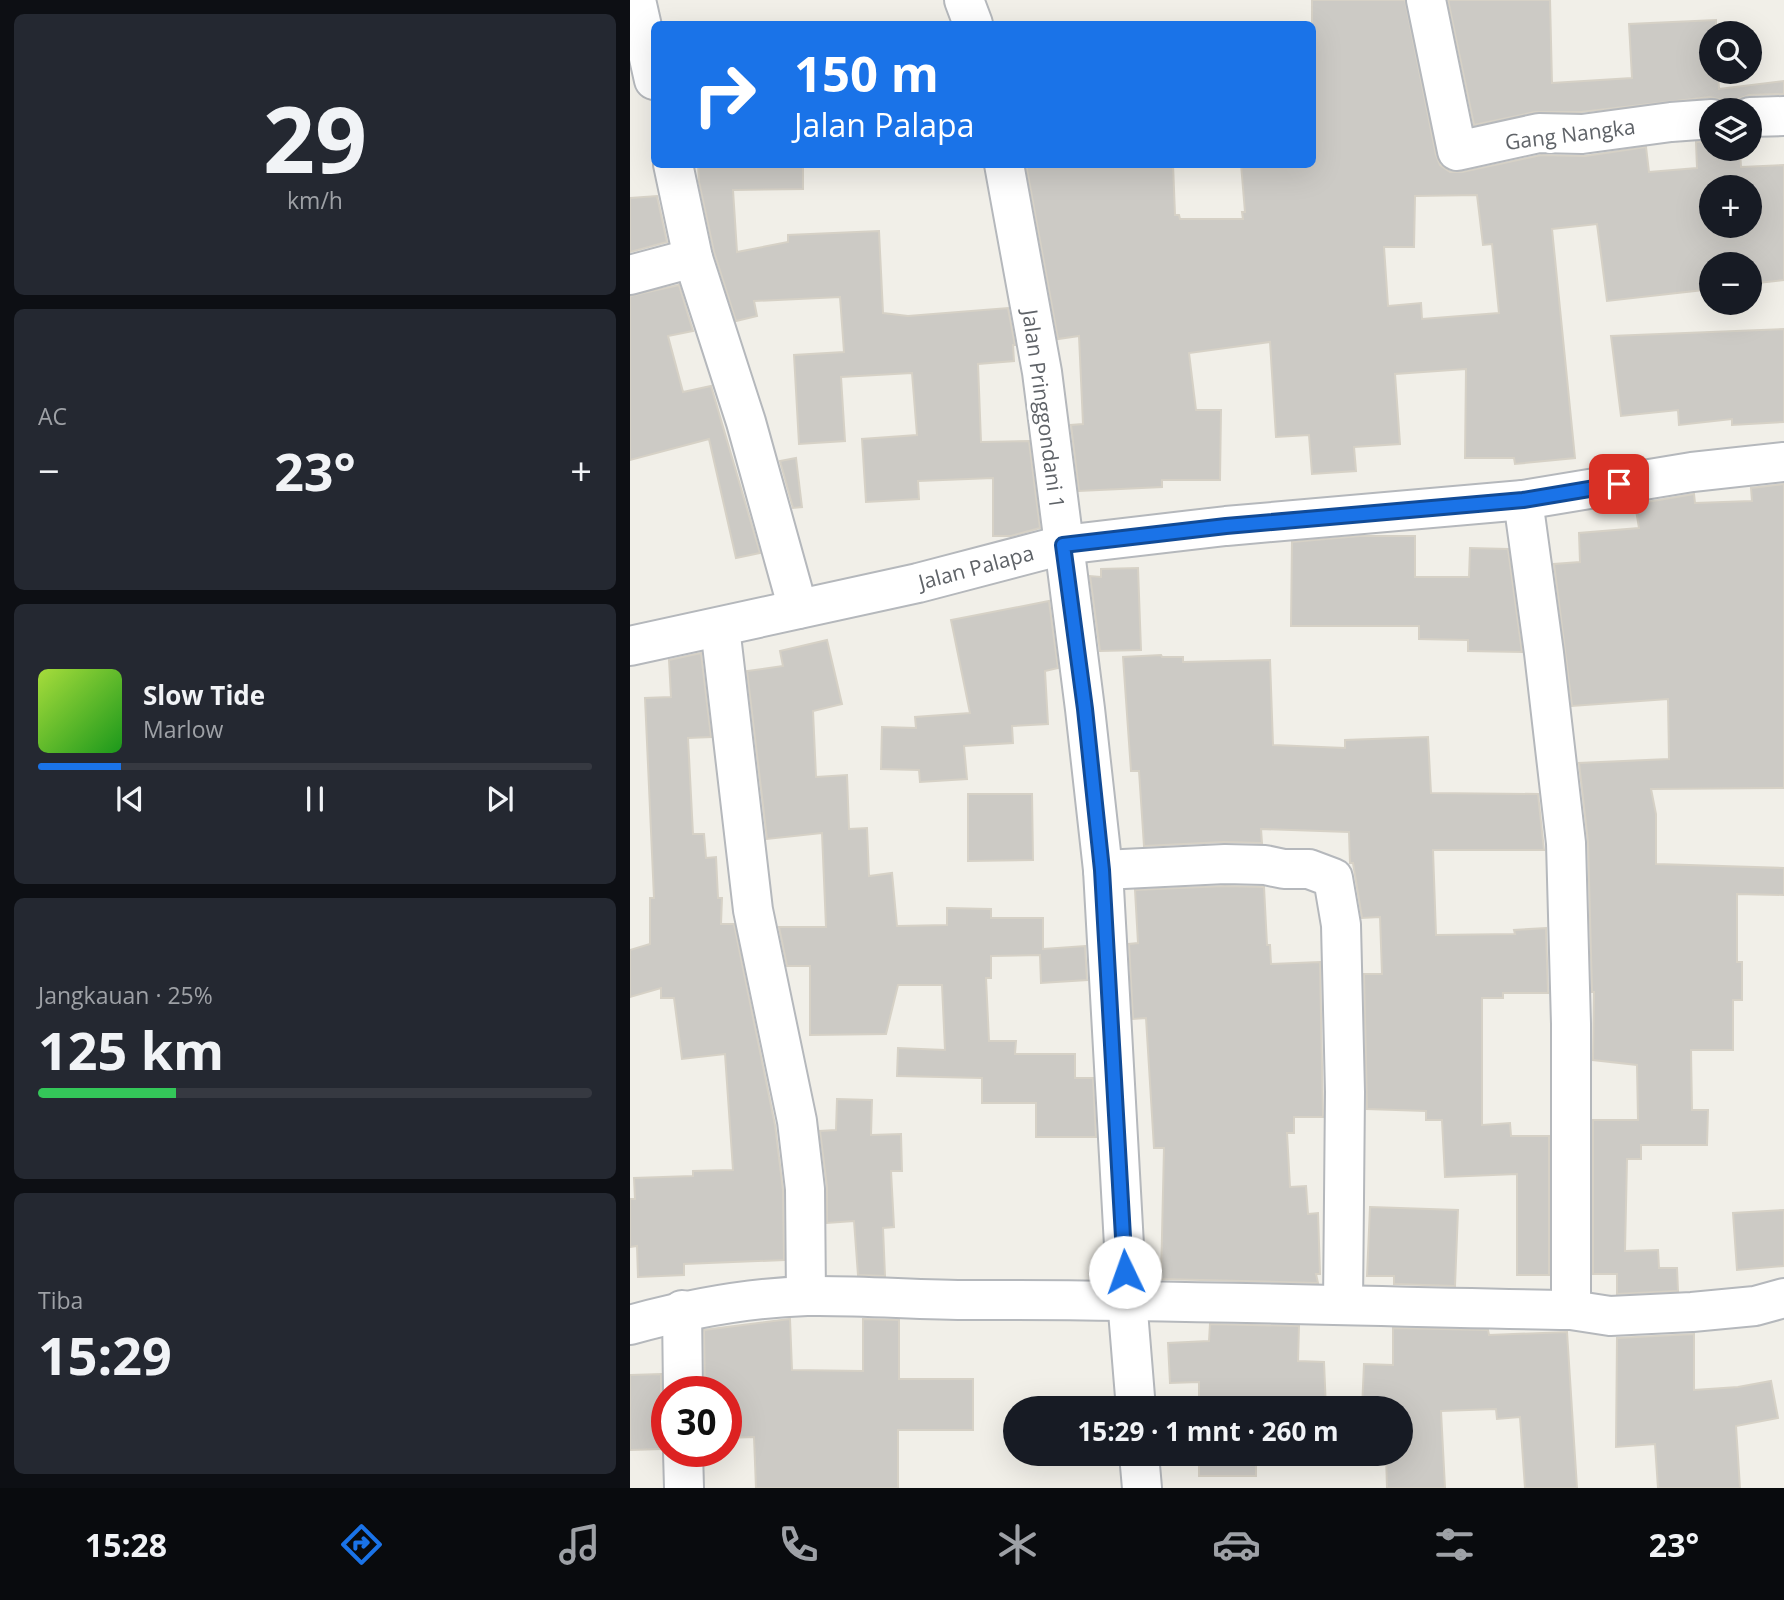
<!DOCTYPE html>
<html lang="id">
<head>
<meta charset="utf-8">
<style>
	:root { --surface:#171b24; --page:#242831; --text:#f1f3f6; --muted:#9ea1a6; --line:#363941; --accent:#1a73e8 }
	body { margin:0; font-family:"Open Sans",sans-serif; background:var(--page); color:var(--text); height:100vh; display:flex; flex-direction:column; font-size:26px; white-space:nowrap }
	* { box-sizing:border-box; margin:0 }
	p { font-size:23px; color:var(--muted) }
	.icon { flex:none; width:38px; height:38px; fill:none; stroke:currentColor; stroke-width:2; stroke-linecap:round; stroke-linejoin:round }
	.map { position:relative; flex:1; overflow:hidden }
	.panel { display:flex; flex-direction:column; gap:14px; padding:14px; background:#0d0f14; width:630px }
	.panel>* { flex:none }
	.guide { position:absolute; left:21px; top:21px; width:665px; height:147px; border-radius:10px; box-shadow:0 7px 28px #0002; background:#1a73e8; color:#fff; overflow:hidden }
	.controls { position:absolute; left:1069px; top:21px; display:grid; gap:14px }
	.controls a { display:grid; place-items:center; width:63px; height:63px; border-radius:50%; background:var(--surface); box-shadow:0 7px 28px #0002; font-size:35px }
	.speed { position:absolute; left:21px; top:1376px; display:flex; gap:14px; font-size:35px; font-weight:700; text-align:center }
	.speed>* { display:grid; place-content:center; width:91px; height:91px; border-radius:50%; background:var(--surface); box-shadow:0 7px 28px #0002; line-height:1 }
	.speed .limit { border:10px solid #d22; background:#fff; color:#111 }
	.pin { position:absolute; display:grid; place-items:center; width:60px; height:60px; color:#fff; margin:-30px; border-radius:14px; box-shadow:0 4px 10px #0006 }
	.me { position:absolute; width:77px; margin:-38px; rotate:357deg; stroke-linejoin:round; filter:drop-shadow(0 0 5px #0008) }
	.turn { display:flex; align-items:center; gap:24px; height:147px; padding:0 28px; font-size:32px }
	.turn .icon { width:91px; height:91px; stroke-width:2.5 }
	.turn b { display:block; font-size:49px; line-height:60px }
	.big { font-size:52px; font-weight:700; line-height:1.1 }
	.panel .card { flex:1; display:flex; flex-direction:column; justify-content:center; gap:10px; min-width:0; padding:0 24px; border-radius:10px; background:var(--page) }
	.panel .dial { align-items:center; gap:0 }
	.dial b { font-size:91px; line-height:1 }
	.song { display:flex; align-items:center; gap:21px }
	.cover { width:84px; height:84px; border-radius:10px; background:linear-gradient(135deg,hsl(80 70% 55%),hsl(120 70% 35%)) }
	.played { height:7px; border-radius:4px; background:linear-gradient(90deg,var(--accent) 15%,var(--line) 15%) }
	.keys { display:flex; justify-content:space-around; direction:ltr }
	.heat { display:flex; justify-content:space-between; align-items:center; font-size:38px; direction:ltr }
	.charge { height:10px; border-radius:5px; background:linear-gradient(90deg,#34c759 25%,var(--line) 0) }
	.trip { position:absolute; left:373px; top:1396px; width:410px; height:70px; border-radius:35px; background:var(--surface); box-shadow:0 7px 28px #0002; font-weight:700; line-height:70px; text-align:center }
	.tabs { display:flex; height:112px; justify-content:space-around; align-items:center; background:#090b0e; color:var(--muted) }
	.tabs .icon { width:49px; height:49px }
	.tabs .active { color:var(--accent) }
	.tabs b { font-size:32px; color:var(--text) }
	main { display:flex; flex:1; min-height:0 }
	.map>svg:first-child { display:block }
</style>
</head>
<body>
<main>
<section class="panel">
<div class="card dial"><b>29</b><p>km/h</p></div>
<div class="card"><p>AC</p>
<div class="heat"><a>−</a><b class="big">23°</b><a>+</a></div>
</div>
<div class="card">
<div class="song"><i class="cover"></i><div><b>Slow Tide</b><p>Marlow</p></div></div>
<div class="played"></div>
<div class="keys"><svg class="icon" aria-label="previous" viewBox="0 0 24 24"><path d="M18 5L8 12l10 7zM5 5v14"/></svg><svg class="icon" aria-label="pause" viewBox="0 0 24 24"><path d="M8 5v14M16 5v14"/></svg><svg class="icon" aria-label="next" viewBox="0 0 24 24"><path d="M6 5l10 7-10 7zM19 5v14"/></svg></div>
</div>
<div class="card"><p>Jangkauan · 25%</p><b class="big">125 km</b><div class="charge"></div></div>
<div class="card"><p>Tiba</p><b class="big">15:29</b></div>
</section>
<div class="map">
<svg width="1154" height="1488" viewBox="0 0 1154 1488">
	<rect width="100%" height="100%" fill="#f1efe8"/>
	<!-- building -->
	<g fill="#cccac5" stroke="#d6d1c6" stroke-width="2" fill-rule="evenodd">
		<path d="M682,0H775L806,155L810,165L820,172H832L911,155L955,156L1016,147L1019,172L1067,168L1066,142L1082,141V149H1110L1111,167L1154,165V280L1120,284V264H1082V289L977,301L967,224L922,229L945,458L885,464L884,458H835L836,369L765,374L770,444L724,447L726,471L682,474L679,435L646,437L640,342L559,353L566,410H591L590,480H532V487L449,491L441,425L453,424L449,336L428,339L396,164H543L545,215H549L550,219H613L612,212H615L611,164H682ZM1082,187H1120V226H1082ZM847,195L853,245L862,244L869,313L792,319L791,303L758,306L754,247H784L785,196Z"/>
		<polygon points="818,0 920,0 922,83 1002,78 999,24 1086,20 1086,33 1082,33 1082,72 1088,72 1089,89 1154,81 1154,94 1119,95 1108,99 1100,107 1092,100 1080,97 951,112 905,112 844,125"/>
		<polygon points="68,164 173,164 173,189 103,190 107,252 158,242 158,235 249,231 253,313 278,316 378,308 385,345 383,345 384,361 348,364 351,442 399,441 410,528 381,536 363,536 363,478 288,481 289,499 236,502 232,439 287,435 282,373 211,377 215,441 169,444 164,355 214,352 210,297 124,301 127,316 106,321 84,252 69,182"/>
		<polygon points="27,196 37,242 0,252 0,198"/>
		<polygon points="49,285 63,331 38,336 53,392 81,386 130,553 106,558 79,439 0,460 0,296"/>
		<polygon points="1154,329 1154,422 1102,425 1102,419 1049,425 1048,410 991,416 981,336"/>
		<polygon points="166,458 172,507 163,508 150,461"/>
		<polygon points="1154,484 1154,788 1021,789 1026,814 1026,864 1154,868 1154,895 1107,894 1107,962 1112,962 1112,1000 1103,1000 1103,1050 1061,1050 1062,1110 1078,1110 1077,1145 1011,1145 1011,1159 997,1159 995,1251 1028,1250 1029,1268 1047,1268 1048,1291 987,1294 987,1274 963,1274 963,1120 1008,1120 1007,1065 963,1060 964,992 962,992 958,842 949,763 1039,759 1038,699 942,706 924,564 950,562 949,533 1009,528 1005,504 1064,494 1065,503 1122,501 1121,488"/>
		<polygon points="730,536 785,536 785,577 839,577 840,548 878,549 892,652 838,651 838,640 789,639 789,626 661,626 662,542"/>
		<polygon points="508,568 511,650 470,651 460,576 471,577 471,569"/>
		<polygon points="419,601 428,668 415,671 418,724 382,726 383,743 334,746 337,779 290,782 289,770 251,769 252,727 286,728 285,717 340,713 321,620"/>
		<polygon points="197,640 212,704 183,711 186,777 217,775 219,829 237,828 239,876 262,873 267,926 317,925 317,908 361,909 361,918 413,918 413,949 455,946 457,980 411,983 410,955 361,956 361,978 356,978 359,1041 386,1041 385,1054 445,1054 445,1078 463,1078 466,1137 406,1137 406,1103 352,1103 352,1078 267,1076 268,1048 315,1050 312,985 268,985 256,1034 180,1035 180,966 157,966 149,927 196,927 192,833 137,839 117,671 153,666 150,651"/>
		<polygon points="71,653 81,737 58,738 63,834 74,834 76,858 86,857 88,898 92,898 91,924 104,924 145,1125 153,1190 154,1260 54,1264 54,1275 8,1277 7,1246 0,1247 0,1199 5,1199 4,1178 63,1176 63,1171 103,1170 95,1054 52,1059 44,998 31,998 31,988 0,997 0,950 20,944 20,898 24,898 15,698 41,697 39,660"/>
		<polygon points="531,655 532,657 553,657 553,662 640,660 643,745 715,748 715,740 798,737 801,793 908,794 914,850 803,850 806,935 885,934 884,930 916,928 918,993 873,993 873,998 852,998 852,1125 880,1123 881,1136 919,1136 919,1275 887,1275 887,1174 815,1177 812,1120 796,1120 796,1111 737,1109 734,974 752,974 750,917 732,918 723,863 720,863 719,832 631,829 632,843 594,842 514,846 509,771 501,771 493,657"/>
		<polygon points="338,794 402,794 403,860 338,861"/>
		<polygon points="595,886 634,887 637,945 640,945 641,964 690,962 693,1117 664,1117 664,1133 657,1133 660,1187 676,1186 678,1214 688,1213 690,1274 686,1274 688,1283 531,1279 534,1148 524,1148 516,1018 503,1019 499,944 508,943 505,890"/>
		<polygon points="207,1099 242,1100 241,1135 271,1134 272,1171 261,1171 264,1227 253,1228 255,1276 228,1275 224,1221 197,1223 197,1187 190,1131 206,1130"/>
		<polygon points="740,1207 828,1210 825,1286 764,1284 764,1276 737,1276"/>
		<polygon points="1154,1210 1154,1266 1107,1270 1103,1213"/>
		<polygon points="160,1319 162,1370 233,1371 233,1319 269,1320 269,1379 343,1379 343,1430 268,1430 268,1488 126,1488 124,1437 96,1438 96,1391 75,1391 74,1330"/>
		<polygon points="580,1324 669,1326 668,1361 694,1362 696,1409 569,1409 569,1382 540,1383 538,1343 579,1341"/>
		<polygon points="763,1328 858,1330 859,1335 937,1332 947,1488 895,1488 890,1417 867,1419 866,1409 811,1411 815,1488 757,1488 756,1454 770,1454 770,1409 732,1409 734,1364 763,1365"/>
		<polygon points="1064,1334 1064,1390 1108,1387 1141,1381 1148,1418 1106,1426 1110,1488 1028,1488 1025,1444 986,1447 987,1338"/>
		<polygon points="31,1374 31,1392 37,1405 37,1437 32,1449 0,1450 0,1375"/>
		<rect x="569" y="1454" width="57" height="22"/>
	</g>
	<g fill="none" stroke-linecap="round" stroke-linejoin="round">
		<defs>
			<g id="street">
				<polyline points="6,0 24,80"/>
				<polyline points="334,0 343,24"/>
				<polyline points="796,0 827,151 909,133 952,134 1041,122 1082,119"/>
				<polyline points="1120,117 1154,116"/>
				<polyline points="43,164 63,258 116,422 168,609"/>
				<polyline points="374,164 412,372 455,709 473,870 497,1299 506,1409"/>
				<polyline points="0,275 63,258"/>
				<polyline points="893,500 914,653 936,843 941,1024 941,1310"/>
				<polyline points="90,627 123,910 167,1121 175,1189 176,1296"/>
				<polyline points="0,646 288,583 433,545 596,526 893,500 1062,472 1154,462"/>
				<polyline points="473,870 595,864 635,865 654,869 679,869 703,878 711,925 715,1092 713,1305"/>
				<polyline points="52,1310 53,1391"/>
				<path d="M0,1325C58,1309 117,1298 177,1296C232,1295 287,1300 342,1300C541,1299 741,1307 941,1310L980,1316L1062,1312L1125,1306L1154,1298"/>
				<polyline points="53,1451 54,1488"/>
				<polyline points="509,1454 512,1488"/>
			</g>
		</defs>
		<!-- street casing -->
		<use href="#street" stroke="#b5b8bc" stroke-width="42"/>
		<!-- street -->
		<use href="#street" stroke="#fff" stroke-width="38"/>
	</g>
	<g fill="none" stroke-linecap="round" stroke-linejoin="round">
		<defs>
			<polyline id="route" points="495,1272 472,870 455,709 433,545 596,526 893,500 989,484"/>
		</defs>
		<!-- route casing -->
		<use href="#route" stroke="#114b97" stroke-width="18"/>
		<!-- route -->
		<use href="#route" stroke="#1a73e8" stroke-width="12"/>
	</g>
	<g text-anchor="middle" dominant-baseline="central" stroke-width="7" stroke-linejoin="round" paint-order="stroke">
		<!-- street labels -->
		<g font-size="21" fill="#5f6368" stroke="#fff">
			<text transform="translate(940 134) rotate(-7)">Gang Nangka</text>
			<text transform="translate(414 409) rotate(82)">Jalan Pringgondani 1</text>
			<text transform="translate(346 567) rotate(-15)">Jalan Palapa</text>
		</g>
	</g>
</svg>
<div class="controls">
<a><svg class="icon" aria-label="search" viewBox="0 0 24 24"><circle cx="10" cy="10" r="6"/><path d="M15 15l6 6"/></svg></a>
<a><svg class="icon" aria-label="layers" viewBox="0 0 24 24"><path d="M12 4l9 5-9 5-9-5zM3 14l9 5 9-5"/></svg></a>
<a>+</a>
<a>−</a>
</div>
<div class="speed"><div class="limit">30</div></div>
<div class="pin" style="left:989px;top:484px;background:#d93025"><svg class="icon" aria-label="arrive" viewBox="0 0 24 24"><path d="M6 21V4h12l-3 4 3 4H6"/></svg></div>
<svg class="me" style="left:495px;top:1272px" viewBox="-20 -20 40 40"><circle r="19" fill="#fff"/><path d="M0-13L10 11 0 6-10 11z" fill="#1a73e8"/></svg>
<div class="trip">15:29 · 1 mnt · 260 m</div>
<div class="guide">
<div class="turn"><svg class="icon" aria-label="right" viewBox="0 0 24 24"><path d="M7 20v-9h11M14 6l5 5-5 5"/></svg><div><b>150 m</b>Jalan Palapa</div></div>
</div>
</div>
</main>
<nav class="tabs">
<b>15:28</b>
<svg class="icon active" aria-label="directions" viewBox="0 0 24 24"><path d="M12 3l9 9-9 9-9-9zM9 14v-3h6M13 9l2 2-2 2"/></svg>
<svg class="icon" aria-label="music" viewBox="0 0 24 24"><path d="M9 18V5l10-2v13"/><circle cx="6" cy="18" r="3"/><circle cx="16" cy="16" r="3"/></svg>
<svg class="icon" aria-label="phone" viewBox="0 0 24 24"><path d="M5 4h4l2 5-3 2q2 4 5 5l2-3 5 2v4C11 20 4 13 5 4z"/></svg>
<svg class="icon" aria-label="climate" viewBox="0 0 24 24"><path d="M12 3v18M4 7l16 10M4 17L20 7"/></svg>
<svg class="icon" aria-label="car" viewBox="0 0 24 24"><path d="M5 17H2v-5l4-1 3-4h7l3 4 3 1v5h-3M9 17h6M6 11h13"/><circle cx="7" cy="17" r="2"/><circle cx="17" cy="17" r="2"/></svg>
<svg class="icon" aria-label="filters" viewBox="0 0 24 24"><path d="M4 7h16M4 17h16"/><circle cx="9" cy="7" r="2"/><circle cx="15" cy="17" r="2"/></svg>
<b>23°</b>
</nav>
</body>
</html>
